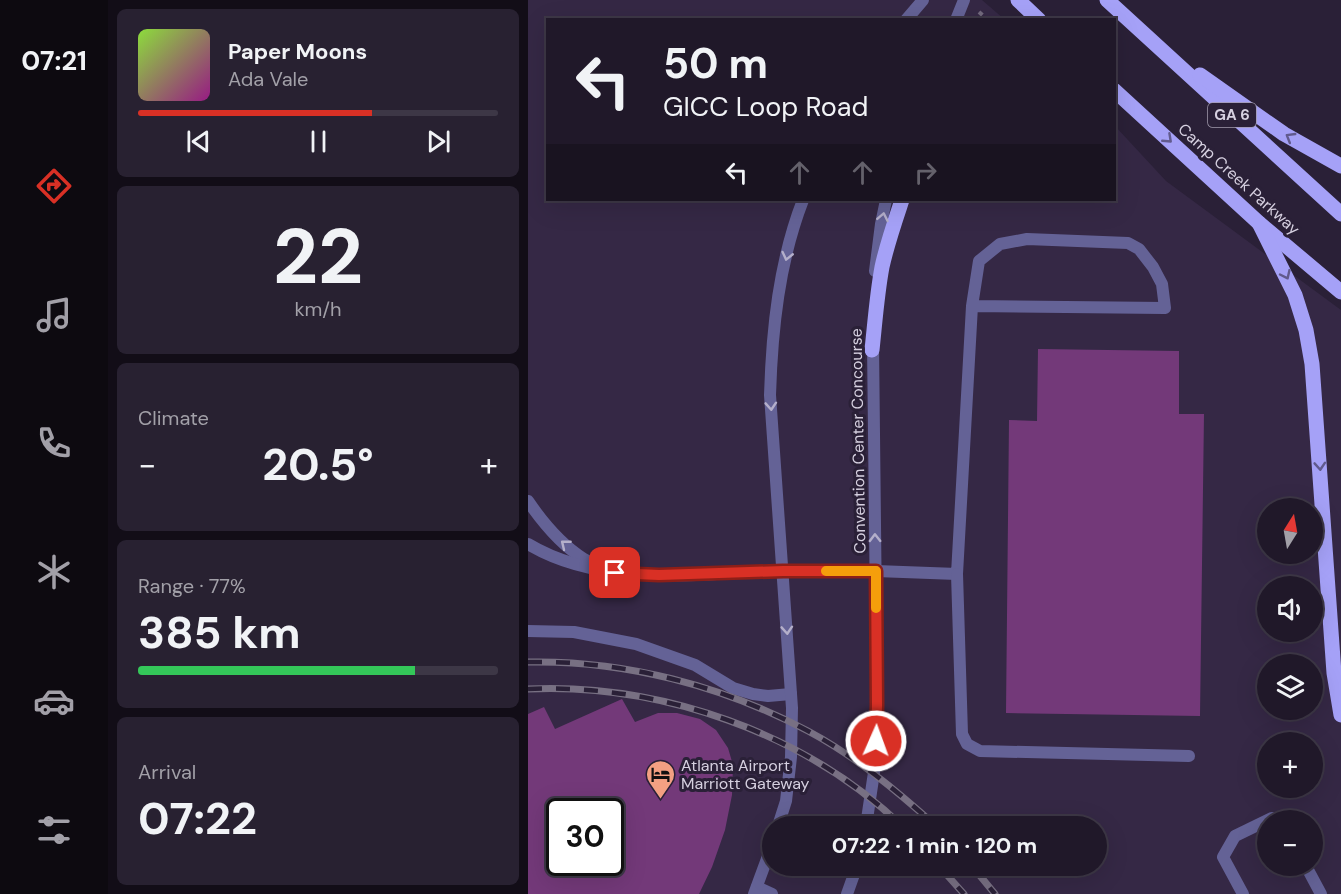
<!DOCTYPE html>
<html lang="en">
<head>
<meta charset="utf-8">
<style>
	:root { --surface:#201829; --page:#282131; --text:#f1f3f6; --muted:#a2a0a8; --line:#3d3746; --accent:#d93025 }
	body { margin:0; font-family:"DM Sans",sans-serif; background:var(--page); color:var(--text); height:100vh; display:flex; flex-direction:column; font-size:22px; white-space:nowrap }
	* { box-sizing:border-box; margin:0 }
	p { font-size:20px; color:var(--muted) }
	.icon { flex:none; width:33px; height:33px; fill:none; stroke:currentColor; stroke-width:2; stroke-linecap:round; stroke-linejoin:round }
	.map { position:relative; flex:1; overflow:hidden }
	.panel { display:flex; flex-direction:column; gap:9px; padding:9px; background:#120d17; width:420px }
	.panel>* { flex:none }
	.top-card { position:absolute; left:18px; top:18px; width:570px; height:183px; border-radius:0px; box-shadow:0 6px 24px #0002,0 0 0 2px var(--line); background:#201829; color:var(--text); overflow:hidden }
	.needle { width:39px; rotate:11deg }
	.tools { position:absolute; left:729px; top:498px; display:grid; gap:12px }
	.tools a { display:grid; place-items:center; width:66px; height:66px; border-radius:50%; background:var(--surface); box-shadow:0 6px 24px #0002,0 0 0 2px var(--line); font-size:30px }
	.speed { position:absolute; left:18px; top:798px; display:flex; gap:12px; font-size:30px; font-weight:700; text-align:center }
	.speed>* { display:grid; place-content:center; width:78px; height:78px; border-radius:50%; background:var(--surface); box-shadow:0 6px 24px #0002,0 0 0 2px var(--line); line-height:1 }
	.speed .limit { border:3px solid #111; border-radius:9px; background:#fff; color:#111 }
	.pin { position:absolute; display:grid; place-items:center; width:51px; height:51px; color:#fff; margin:-26px; border-radius:12px; box-shadow:0 3px 9px #0006 }
	.me { position:absolute; width:66px; margin:-33px; rotate:2deg; stroke-linejoin:round; filter:drop-shadow(0 0 4px #0008) }
	.turn { display:flex; align-items:center; gap:21px; height:126px; padding:0 18px; font-size:27px }
	.turn .icon { width:78px; height:78px; stroke-width:2.5 }
	.turn b { display:block; font-size:42px; line-height:51px }
	.lanes { display:flex; align-items:center; height:57px; padding:0 18px; background:#0003; justify-content:center; gap:30px; direction:ltr }
	.lanes .off { opacity:.35 }
	.big { font-size:45px; font-weight:700; line-height:1.1 }
	.panel .tile { flex:1; display:flex; flex-direction:column; justify-content:center; gap:9px; min-width:0; padding:0 21px; border-radius:9px; background:var(--page) }
	.panel .dial { align-items:center; gap:0 }
	.dial b { font-size:78px; line-height:1 }
	.song { display:flex; align-items:center; gap:18px }
	.cover { width:72px; height:72px; border-radius:9px; background:linear-gradient(135deg,hsl(90 70% 55%),hsl(310 70% 35%)) }
	.played { height:6px; border-radius:3px; background:linear-gradient(90deg,var(--accent) 65%,var(--line) 65%) }
	.keys { display:flex; justify-content:space-around; direction:ltr }
	.heat { display:flex; justify-content:space-between; align-items:center; font-size:33px; direction:ltr }
	.charge { height:9px; border-radius:4px; background:linear-gradient(90deg,#34c759 77%,var(--line) 0) }
	.trip { position:absolute; left:234px; top:816px; width:345px; height:60px; border-radius:30px; background:var(--surface); box-shadow:0 6px 24px #0002,0 0 0 2px var(--line); font-weight:700; line-height:60px; text-align:center }
	main { display:flex; flex:1; min-height:0 }
	.tabs { display:flex; flex-direction:column; width:108px; justify-content:space-around; align-items:center; background:#0d0a10; color:var(--muted) }
	.tabs .icon { width:42px; height:42px }
	.tabs .selected { color:var(--accent) }
	.tabs b { font-size:27px; color:var(--text) }
	.map>svg:first-child { display:block }
</style>
</head>
<body>
<main>
<nav class="tabs">
<b>07:21</b>
<svg class="icon selected" aria-label="directions" viewBox="0 0 24 24"><path d="M12 3l9 9-9 9-9-9zM9 14v-3h6M13 9l2 2-2 2"/></svg>
<svg class="icon" aria-label="music" viewBox="0 0 24 24"><path d="M9 18V5l10-2v13"/><circle cx="6" cy="18" r="3"/><circle cx="16" cy="16" r="3"/></svg>
<svg class="icon" aria-label="phone" viewBox="0 0 24 24"><path d="M5 4h4l2 5-3 2q2 4 5 5l2-3 5 2v4C11 20 4 13 5 4z"/></svg>
<svg class="icon" aria-label="climate" viewBox="0 0 24 24"><path d="M12 3v18M4 7l16 10M4 17L20 7"/></svg>
<svg class="icon" aria-label="car" viewBox="0 0 24 24"><path d="M5 17H2v-5l4-1 3-4h7l3 4 3 1v5h-3M9 17h6M6 11h13"/><circle cx="7" cy="17" r="2"/><circle cx="17" cy="17" r="2"/></svg>
<svg class="icon" aria-label="filters" viewBox="0 0 24 24"><path d="M4 7h16M4 17h16"/><circle cx="9" cy="7" r="2"/><circle cx="15" cy="17" r="2"/></svg>
</nav>
<section class="panel">
<div class="tile">
<div class="song"><i class="cover"></i><div><b>Paper Moons</b><p>Ada Vale</p></div></div>
<div class="played"></div>
<div class="keys"><svg class="icon" aria-label="previous" viewBox="0 0 24 24"><path d="M18 5L8 12l10 7zM5 5v14"/></svg><svg class="icon" aria-label="pause" viewBox="0 0 24 24"><path d="M8 5v14M16 5v14"/></svg><svg class="icon" aria-label="next" viewBox="0 0 24 24"><path d="M6 5l10 7-10 7zM19 5v14"/></svg></div>
</div>
<div class="tile dial"><b>22</b><p>km/h</p></div>
<div class="tile"><p>Climate</p>
<div class="heat"><a>−</a><b class="big">20.5°</b><a>+</a></div>
</div>
<div class="tile"><p>Range · 77%</p><b class="big">385 km</b><div class="charge"></div></div>
<div class="tile"><p>Arrival</p><b class="big">07:22</b></div>
</section>
<div class="map">
<svg width="813" height="894" viewBox="0 0 813 894">
	<rect width="100%" height="100%" fill="#2a2037"/>
	<!-- built -->
	<path fill="#352845" fill-rule="evenodd" d="M0,0H454L476,19L20,20V200H586L587,126L638,181L813,310V894H0ZM740,508H784V554H740ZM740,586H784V632H740ZM740,664H784V710H740ZM740,742H784V788H740ZM32,812H82V862H32ZM740,820H784V866H740ZM244,826H568V866H244Z"/>
	<!-- building -->
	<g fill="#733979" fill-rule="evenodd">
		<polygon points="510,349 651,351 651,414 676,414 672,716 478,713 481,420 509,421"/>
		<path d="M94,699L107,722L130,713H149L172,719L188,730L200,748L205,765L204,795L197,830L184,867L171,894H0V714L16,707L27,729ZM32,812H82V862H32Z"/>
	</g>
	<g fill="none" stroke-linecap="round" stroke-linejoin="round">
		<!-- path -->
		<polyline stroke="#72697d" stroke-width="4" stroke-dasharray="4.5 4.5" stroke-linecap="butt" points="451,12 460,20"/>
		<!-- service -->
		<g stroke="#646296" stroke-width="12">
			<path d="M0,501C15,523 32,544 56,559C63,563 71,565 78,568"/>
			<polyline points="348,571 429,574 444,306 451,261 472,244 499,239 600,243 611,249 625,267 634,284 637,308 444,306"/>
			<polyline points="429,574 434,734 439,744 452,751 661,756"/>
			<polyline points="0,631 46,632 108,644 167,665 205,688 225,694 240,696 263,694"/>
			<polyline points="778,866 793,894"/>
			<polyline points="715,894 695,857 707,836 744,818 746,820"/>
		</g>
		<!-- minor -->
		<g stroke="#646296" stroke-width="12">
			<polyline points="378,20 395,0"/>
			<polyline points="428,20 436,0"/>
			<polyline points="347,271 353,224 358,200"/>
			<path d="M0,544C73,588 170,574 251,571C283,570 316,571 348,571"/>
			<path d="M250,826L258,801L263,757L264,708L242,395C244,329 251,262 275,200"/>
			<polyline points="338,826 348,759 349,705 345,343"/>
			<polyline points="229,887 244,894"/>
			<polyline points="226,894 244,845"/>
			<polyline points="319,894 329,866"/>
		</g>
		<!-- primary -->
		<g stroke="#a5a1f7" stroke-width="15">
			<polyline points="490,0 511,20"/>
			<polyline points="579,0 813,214"/>
			<polyline points="672,75 756,134 813,166"/>
			<polyline points="586,90 731,223 813,292"/>
			<polyline points="731,223 767,295 778,330 784,364 806,673 813,715"/>
			<path d="M344,350C347,322 349,294 354,267C359,244 367,221 374,200"/>
		</g>
		<defs>
			<g id="rail">
				<path d="M0,662C97,660 195,686 280,731C327,756 369,791 408,826"/>
				<path d="M0,689C133,683 277,733 374,826"/>
				<polyline points="411,866 436,894"/>
				<polyline points="444,866 467,894"/>
			</g>
		</defs>
		<!-- rail casing -->
		<use href="#rail" stroke="#787083" stroke-width="7"/>
		<!-- rail -->
		<use href="#rail" stroke="#2a2037" stroke-width="4.5" stroke-dasharray="14" stroke-linecap="butt"/>
	</g>
	<!-- one-way arrows -->
	<defs><path id="oneway-chevron" d="M-2-3.5L2.5 0L-2 3.5" fill="none" stroke-width="1.6" stroke-linecap="round" stroke-linejoin="round" transform="scale(1.5)"/></defs>
	<g stroke="#615a8d">
		<use href="#oneway-chevron" transform="translate(762 137) rotate(-149)"/>
		<use href="#oneway-chevron" transform="translate(640 139) rotate(43)"/>
		<use href="#oneway-chevron" transform="translate(758 275) rotate(65)"/>
		<use href="#oneway-chevron" transform="translate(792 466) rotate(86)"/>
	</g>
	<g stroke="#b4afca">
		<use href="#oneway-chevron" transform="translate(355 217) rotate(-79)"/>
		<use href="#oneway-chevron" transform="translate(259 256) rotate(103)"/>
		<use href="#oneway-chevron" transform="translate(243 406) rotate(86)"/>
		<use href="#oneway-chevron" transform="translate(347 538) rotate(-91)"/>
		<use href="#oneway-chevron" transform="translate(37 544) rotate(-141)"/>
		<use href="#oneway-chevron" transform="translate(259 630) rotate(86)"/>
	</g>
	<g fill="none" stroke-linecap="round" stroke-linejoin="round">
		<defs>
			<polyline id="route" points="87,573 131,575 255,571 348,571 349,705 348,741"/>
		</defs>
		<!-- route casing -->
		<use href="#route" stroke="#8d1f18" stroke-width="15"/>
		<!-- route -->
		<use href="#route" stroke="#d93025" stroke-width="10"/>
		<!-- slow -->
		<polyline stroke="#f59e0b" stroke-width="10" points="298,571 348,571 348,608"/>
	</g>
	<!-- icons -->
	<defs>
		<symbol id="hotel-pin" viewBox="-11 -11 22 30"><path d="M0 17L-7.5 6A9.5 9.5 0 1 1 7.5 6Z" fill="#f3a082" stroke="#2a2037"/><path d="M-6-4.5h1.5V1H6V5H4.5V3h-9V5H-6ZM-4 0a1.8 1.8 0 1 1 3.6 0ZM.5 0V-2.5h3Q6-2.5 6 0Z" fill="#111"/></symbol>
	</defs>
	<g fill-rule="evenodd">
		<use href="#hotel-pin" x="116" y="758" width="33" height="45"/>
	</g>
	<g text-anchor="middle" dominant-baseline="central" stroke-width="6" stroke-linejoin="round" paint-order="stroke">
		<!-- shield labels -->
		<rect fill="#2a2037" stroke="#a29bad" stroke-width="1.5" x="680" y="103" width="48" height="24" rx="4.5"/>
		<g font-size="15" font-weight="bold" fill="#d6d0e0">
			<text x="704" y="115">GA 6</text>
		</g>
		<!-- street labels -->
		<g font-size="16" fill="#d6d0e0" stroke="#2a2037">
			<text transform="translate(711 179) rotate(42)">Camp Creek Parkway</text>
			<text transform="translate(330 441) rotate(-91)">Convention Center Concourse</text>
		</g>
		<!-- poi labels -->
		<g font-size="16" fill="#d6d0e0" stroke="#2a2037" text-anchor="start">
			<text x="153" y="765">Atlanta Airport<tspan x="153" dy="18">Marriott Gateway</tspan></text>
		</g>
	</g>
</svg>
<div class="tools">
<a><svg class="needle" viewBox="-14 -14 28 28"><path d="M0-13l5 13h-10z" fill="#e53935"/><path d="M0 13l5-13h-10z" fill="#a2a0a8"/></svg></a>
<a><svg class="icon" aria-label="sound" viewBox="0 0 24 24"><path d="M4 9h4l5-4v14l-5-4H4zM17 9q2 3 0 6"/></svg></a>
<a><svg class="icon" aria-label="layers" viewBox="0 0 24 24"><path d="M12 4l9 5-9 5-9-5zM3 14l9 5 9-5"/></svg></a>
<a>+</a>
<a>−</a>
</div>
<div class="speed"><div class="limit">30</div></div>
<div class="pin" style="left:87px;top:573px;background:#d93025"><svg class="icon" aria-label="arrive" viewBox="0 0 24 24"><path d="M6 21V4h12l-3 4 3 4H6"/></svg></div>
<svg class="me" style="left:348px;top:741px" viewBox="-20 -20 40 40"><circle r="17" fill="#d93025" stroke="#fff" stroke-width="3"/><path d="M0-11L8 9 0 5-8 9z" fill="#fff"/></svg>
<div class="trip">07:22 · 1 min · 120 m</div>
<div class="top-card">
<div class="turn"><svg class="icon" aria-label="left" viewBox="0 0 24 24"><path d="M17 20v-9H6M10 6l-5 5 5 5"/></svg><div><b>50 m</b>GICC Loop Road</div></div>
<div class="lanes"><svg class="icon" aria-label="left" viewBox="0 0 24 24"><path d="M17 20v-9H6M10 6l-5 5 5 5"/></svg><svg class="icon off" aria-label="ahead" viewBox="0 0 24 24"><path d="M12 20V5M6 11l6-6 6 6"/></svg><svg class="icon off" aria-label="ahead" viewBox="0 0 24 24"><path d="M12 20V5M6 11l6-6 6 6"/></svg><svg class="icon off" aria-label="right" viewBox="0 0 24 24"><path d="M7 20v-9h11M14 6l5 5-5 5"/></svg></div>
</div>
</div>
</main>
</body>
</html>
